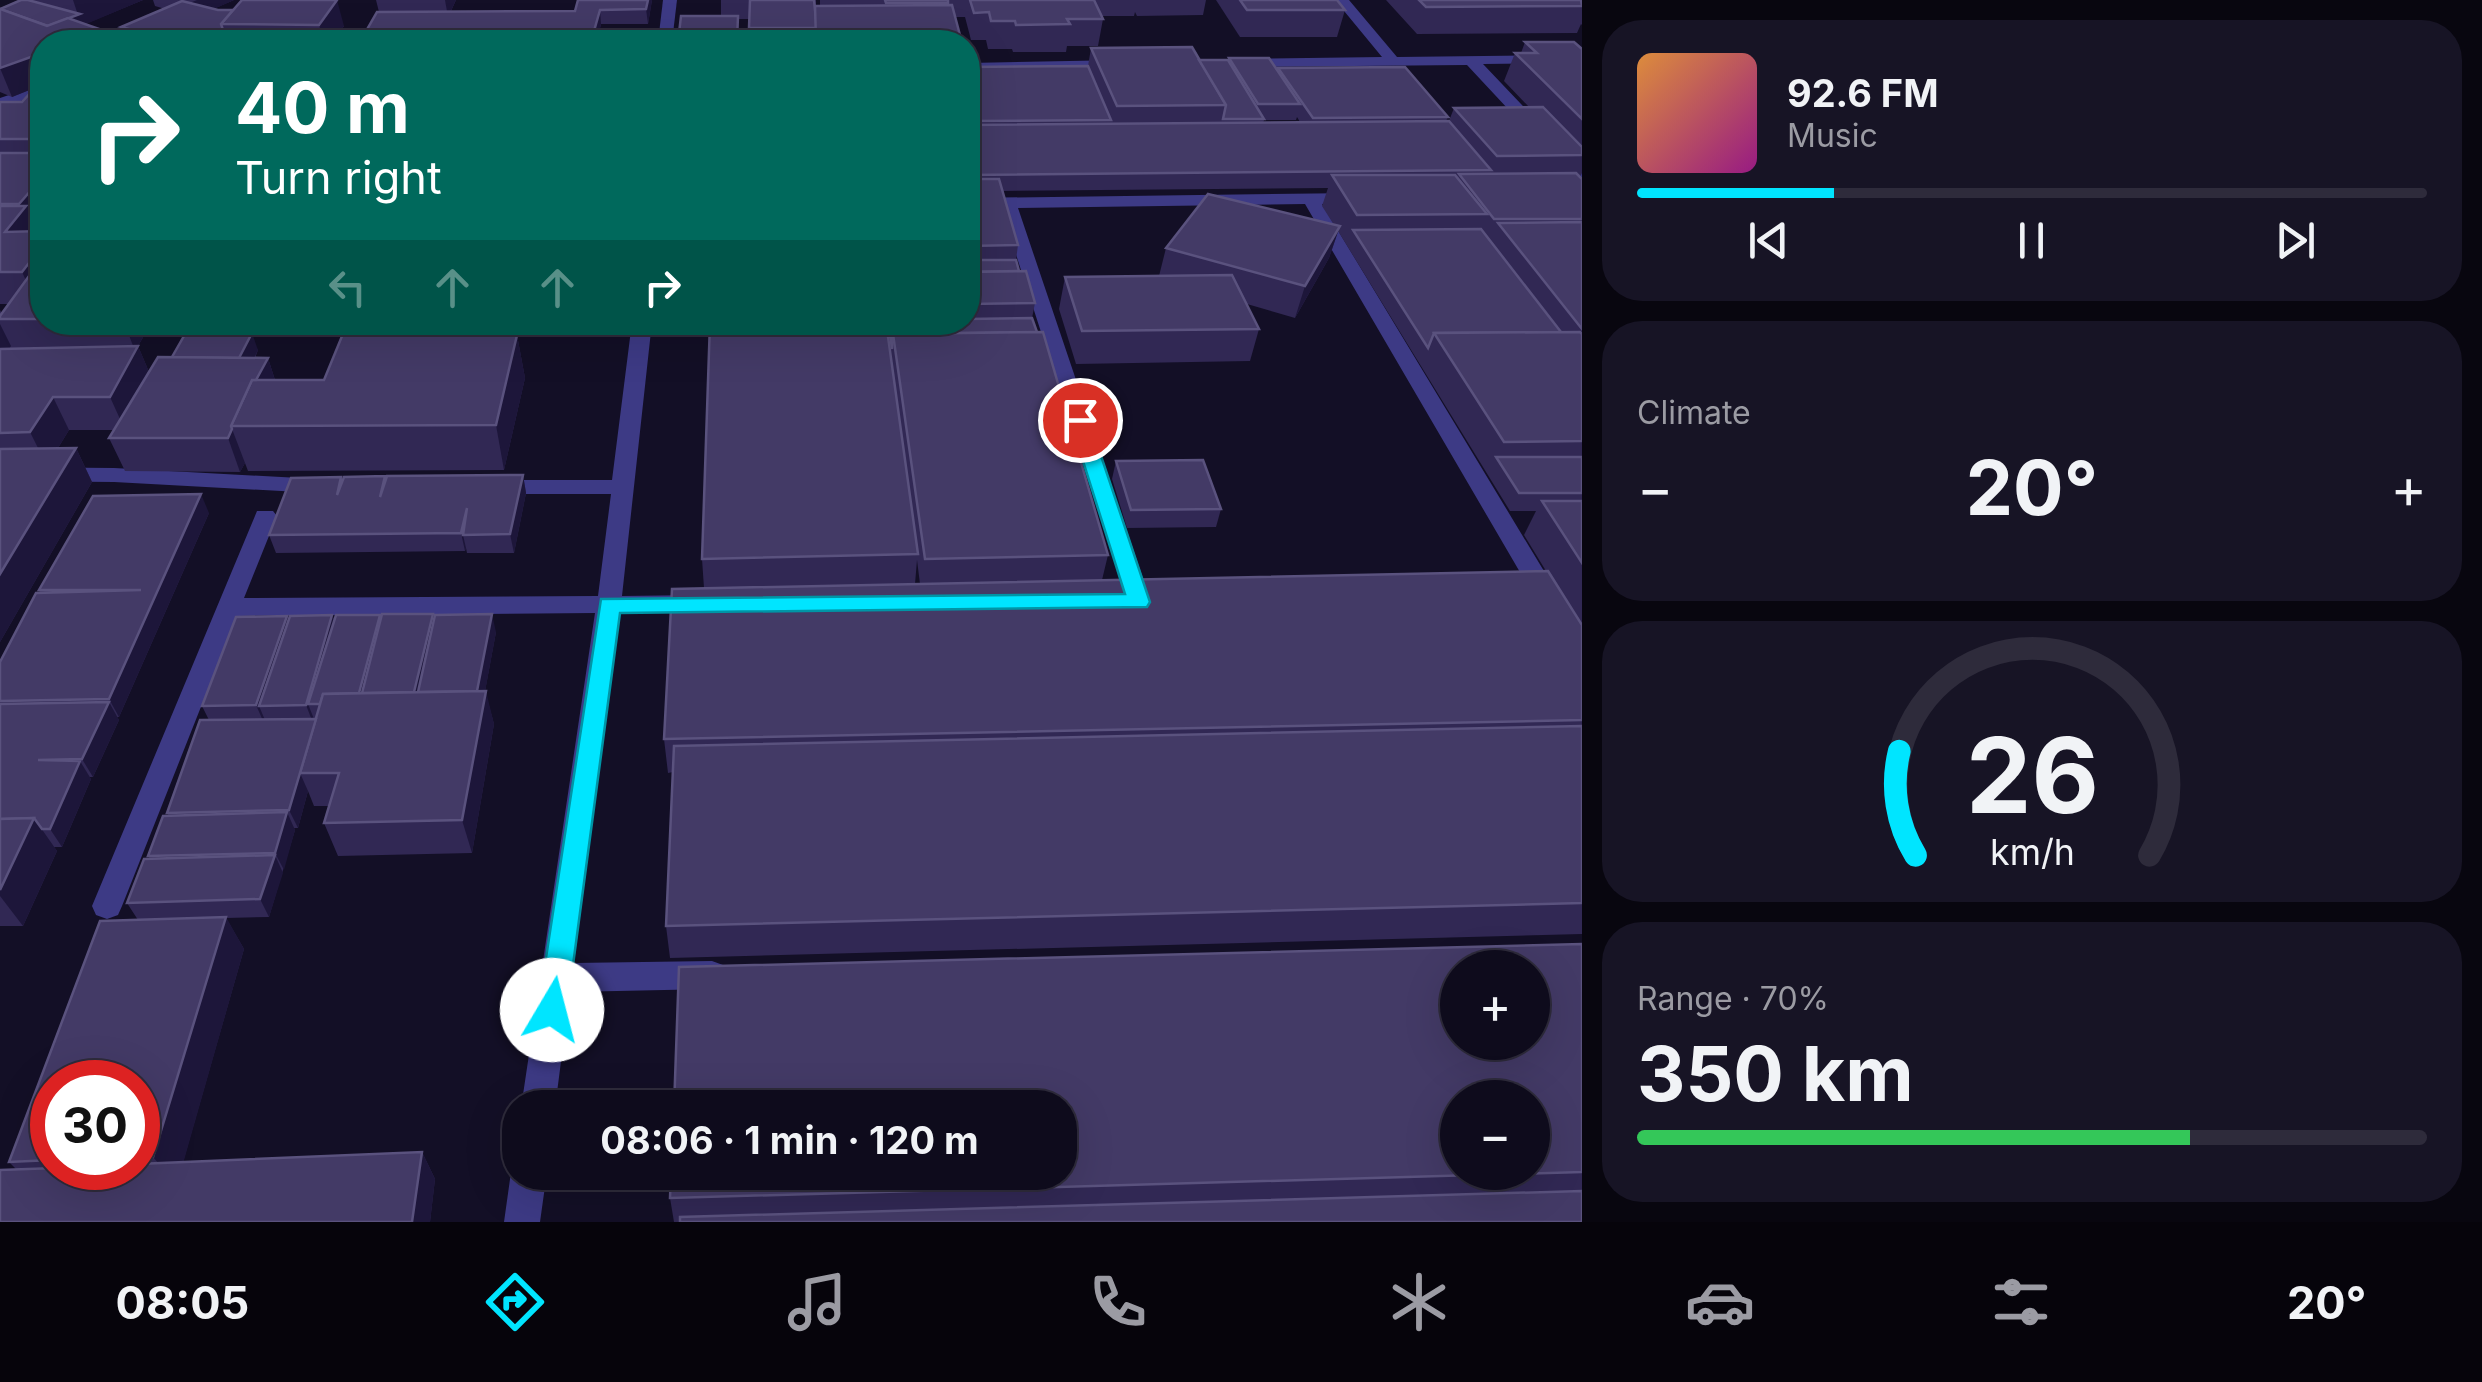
<!DOCTYPE html>
<html lang="en">
<head>
<meta charset="utf-8">
<style>
	:root { --surface:#0e0b1c; --page:#171425; --text:#f1f3f6; --muted:#9b9ba3; --line:#2e2b3b; --accent:#00e5ff }
	body { margin:0; font-family:Inter,sans-serif; background:var(--page); color:var(--text); height:100vh; display:flex; flex-direction:column; font-size:38px; white-space:nowrap }
	* { box-sizing:border-box; margin:0 }
	p { font-size:32px; color:var(--muted) }
	.icon { flex:none; width:55px; height:55px; fill:none; stroke:currentColor; stroke-width:2; stroke-linecap:round; stroke-linejoin:round }
	.map { position:relative; flex:1; overflow:hidden }
	.details { display:flex; flex-direction:column; gap:20px; padding:20px; background:#08060f; width:900px }
	.details>* { flex:none }
	.banner { position:absolute; left:30px; top:30px; width:950px; height:305px; border-radius:40px; box-shadow:0 10px 40px #0002,0 0 0 2px var(--line); background:#00695c; color:#fff; overflow:hidden }
	.tools { position:absolute; left:1440px; top:950px; display:grid; gap:20px }
	.tools a { display:grid; place-items:center; width:110px; height:110px; border-radius:50%; background:var(--surface); box-shadow:0 10px 40px #0002,0 0 0 2px var(--line); font-size:50px }
	.speed { position:absolute; left:30px; top:1060px; display:flex; gap:20px; font-size:50px; font-weight:700; text-align:center }
	.speed>* { display:grid; place-content:center; width:130px; height:130px; border-radius:50%; background:var(--surface); box-shadow:0 10px 40px #0002,0 0 0 2px var(--line); line-height:1 }
	.speed .limit { border:15px solid #d22; background:#fff; color:#111 }
	.pin { position:absolute; display:grid; place-items:center; width:85px; height:85px; color:#fff; margin:-42px; border:5px solid #fff; border-radius:50%; box-shadow:0 2px 10px #0007 }
	.me { position:absolute; width:110px; margin:-55px; rotate:8deg; stroke-linejoin:round; filter:drop-shadow(0 0 8px #0008) }
	.turn { display:flex; align-items:center; gap:35px; height:210px; padding:0 40px; font-size:45px }
	.turn .icon { width:130px; height:130px; stroke-width:2.5 }
	.turn b { display:block; font-size:70px; line-height:85px }
	.lanes { display:flex; align-items:center; height:95px; padding:0 40px; background:#0003; justify-content:center; gap:50px; direction:ltr }
	.lanes .off { opacity:.35 }
	.big { font-size:75px; font-weight:700; line-height:1.1 }
	.details .widget { flex:1; display:flex; flex-direction:column; justify-content:center; gap:15px; min-width:0; padding:0 35px; border-radius:40px; background:var(--page) }
	.details .dial { align-items:center; gap:0 }
	.dial svg { height:260px; overflow:visible; fill:none; stroke:var(--line); stroke-width:7; stroke-linecap:round; text-anchor:middle }
	.dial text { fill:var(--text); stroke:none }
	.song { display:flex; align-items:center; gap:30px }
	.cover { width:120px; height:120px; border-radius:15px; background:linear-gradient(135deg,hsl(30 70% 55%),hsl(310 70% 35%)) }
	.played { height:10px; border-radius:5px; background:linear-gradient(90deg,var(--accent) 25%,var(--line) 25%) }
	.keys { display:flex; justify-content:space-around; direction:ltr }
	.heat { display:flex; justify-content:space-between; align-items:center; font-size:55px; direction:ltr }
	.charge { height:15px; border-radius:8px; background:linear-gradient(90deg,#34c759 70%,var(--line) 0) }
	.trip { position:absolute; left:502px; top:1090px; width:575px; height:100px; border-radius:40px; background:var(--surface); box-shadow:0 10px 40px #0002,0 0 0 2px var(--line); font-weight:700; line-height:100px; text-align:center }
	.menu { display:flex; height:160px; justify-content:space-around; align-items:center; background:#06040b; color:var(--muted) }
	.menu .icon { width:70px; height:70px }
	.menu .on { color:var(--accent) }
	.menu b { font-size:45px; color:var(--text) }
	main { display:flex; flex:1; min-height:0 }
	.map>svg:first-child { display:block }
</style>
</head>
<body>
<main>
<div class="map">
<svg width="1582" height="1222" viewBox="0 0 1582 1222">
	<rect width="100%" height="100%" fill="#130f26"/>
	<g fill="none" stroke-linecap="round" stroke-linejoin="round">
		<!-- minor -->
		<g fill="#3d3a85" fill-rule="evenodd">
			<polygon points="663,0 677,0 672,42 658,42"/>
			<polygon points="1335,0 1349,0 1397,57 1582,55 1582,63 1483,64 1582,168 1582,183 1576,182 1467,65 1237,67 1230,63 1237,59 1382,57"/>
			<polygon points="1122,60 1127,61 1127,67 968,71 968,63"/>
			<polygon points="42,84 42,94 0,108 0,98"/>
			<polygon points="1357,193 1363,194 1363,202 1322,204 1582,634 1582,665 1573,663 1305,204 1018,208 1151,602 1148,608 1130,608 1001,208 968,208 968,198"/>
			<polygon points="632,322 652,322 622,596 701,595 713,604 701,613 620,613 574,963 712,961 723,965 728,975 723,985 712,989 570,992 555,1108 521,1108 595,613 237,616 122,906 118,915 107,919 96,915 92,906 257,511 273,511 277,516 244,598 598,596 611,494 493,494 482,487 493,480 612,480"/>
			<polygon points="0,467 114,468 318,479 329,486 318,493 114,482 0,481"/>
			<polygon points="520,1158 520,1172 547,1172 540,1222 504,1222 511,1172"/>
		</g>
	</g>
	<!-- wall -->
	<g fill="#312854" fill-rule="evenodd">
		<polygon points="21,0 143,0 85,24 102,30 106,42 42,42 39,153 42,153 42,223 37,230 42,231 42,322 152,322 138,346 149,372 172,357 192,322 239,322 242,333 258,350 255,358 268,358 275,380 324,380 388,324 388,322 478,322 477,329 468,329 469,335 517,335 525,378 504,470 248,471 245,463 240,472 125,471 109,438 114,430 69,430 58,448 76,448 92,482 0,642 0,310 2,314 9,304 0,304 0,102 22,102 34,88 12,97 0,92 0,8"/>
		<polygon points="153,0 234,0 213,9 344,26 333,42 127,42 121,27 165,9 155,6"/>
		<polygon points="376,0 456,0 451,11 575,11 652,0 648,24 601,24 599,33 611,33 612,42 362,42 361,40 379,12"/>
		<polygon points="721,0 816,0 816,6 820,6 820,0 1206,0 1203,15 1137,16 1135,12 1134,16 1102,16 1103,19 1098,46 1067,46 1066,52 1013,52 1012,49 988,49 986,40 971,40 965,17 955,17 961,42 750,42 749,19 738,19 738,42 678,42 681,16 721,16"/>
		<polygon points="1216,0 1337,0 1345,10 1337,37 1240,37"/>
		<polygon points="1386,0 1582,0 1582,25 1581,24 1577,33 1417,34"/>
		<path d="M1525,42L1582,49V173L1580,177L1582,179V934L670,958L666,926L673,772L668,773L664,739L704,588L702,559L710,322H968V67L1088,66L1091,48L1199,60L1229,61V58L1278,71V68L1448,117L1446,121H1449L1454,108L1529,107L1504,81L1515,53H1521ZM1297,117L1300,122L1263,123L1264,120H1296ZM1328,188L1322,206L1334,225L1166,248L1159,276L1065,277L1059,309L1076,364L1250,361L1259,329L1247,304L1295,318L1329,258L1338,231L1510,511H1536L1524,535L1546,571L1102,580L1108,555L1032,318L1035,303L1019,271L1016,260L1018,245L1002,191ZM917,560L920,584H915Z"/>
		<polygon points="1116,461 1221,509 1216,527 1127,528 1112,479"/>
		<polygon points="523,475 526,493 514,553 467,553 466,548 465,551 276,553 269,535 342,481"/>
		<polygon points="209,513 119,717 117,717 119,720 93,777 89,777 91,779 62,847 54,847 57,851 23,926 0,926 0,662 40,593 39,590"/>
		<path d="M332,615L335,621L434,619L496,632L485,691L494,724L472,853L338,856L324,823L329,806H314L308,791L298,828H294L295,830L269,917L226,918L244,949L183,1162L422,1152L435,1179L430,1222H0L16,1169L9,1162L138,920L127,903L150,859L148,856L169,816L167,813L209,720L202,706L287,616L289,619ZM52,1082H138V1168H52Z"/>
		<polygon points="1582,944 1582,1222 674,1222 670,1198"/>
	</g>
	<!-- shaded-wall -->
	<g fill="#1d163a">
		<polygon points="73,0 143,0 84,25 50,26 78,15"/>
		<polygon points="197,0 234,0 196,17 192,2"/>
		<polygon points="337,0 344,26 333,42 324,42 319,25"/>
		<polygon points="445,0 456,0 448,17"/>
		<polygon points="648,0 652,0 648,24 646,9"/>
		<polygon points="600,10 601,24 596,42 594,31"/>
		<polygon points="102,30 106,42 69,42"/>
		<polygon points="171,30 175,42 158,42 156,36"/>
		<polygon points="42,53 42,85 12,97 0,68"/>
		<polygon points="42,124 42,148 37,155 30,139"/>
		<polygon points="33,188 42,211 42,223 37,230 40,237 5,232 22,211 19,204"/>
		<polygon points="1340,226 1329,258 1295,318 1305,286"/>
		<polygon points="42,246 42,296 37,304 22,272"/>
		<polygon points="124,322 152,322 135,351"/>
		<polygon points="232,322 239,322 242,333 227,333"/>
		<polygon points="0,324 11,346 0,363"/>
		<polygon points="252,333 258,350 240,387 233,370"/>
		<polygon points="517,335 525,378 504,470 496,425"/>
		<polygon points="138,346 152,379 125,430 110,397"/>
		<polygon points="268,358 278,390 234,426"/>
		<polygon points="53,397 69,430 47,466 30,432"/>
		<polygon points="232,429 245,463 240,472 228,438"/>
		<polygon points="76,448 92,482 0,642 0,574"/>
		<polygon points="523,475 526,493 514,553 510,534"/>
		<polygon points="201,494 209,513 119,717 109,699"/>
		<polygon points="467,508 463,535 466,548 465,551 461,533"/>
		<polygon points="433,614 438,632 416,703 411,703"/>
		<polygon points="492,614 496,632 480,719 475,701"/>
		<polygon points="332,615 339,633 308,704 314,719 313,723 306,705"/>
		<polygon points="380,615 385,634 367,704 356,703"/>
		<polygon points="287,616 295,634 259,706 265,720 264,723 256,705"/>
		<polygon points="486,691 494,724 472,853 462,820"/>
		<polygon points="109,702 119,720 93,777 82,759"/>
		<polygon points="80,761 91,779 62,847 50,829"/>
		<polygon points="300,773 308,791 298,828 289,810"/>
		<polygon points="287,812 295,830 284,870 275,853"/>
		<polygon points="34,818 57,851 23,926 0,896 0,890"/>
		<polygon points="275,855 283,873 269,917 260,899"/>
		<polygon points="226,917 244,949 177,1185 153,1157"/>
		<polygon points="422,1152 435,1179 430,1222 412,1222"/>
	</g>
	<!-- building -->
	<g fill="#433a66" stroke="#5a527e" stroke-width="2.5" fill-rule="evenodd">
		<polygon points="21,0 28,0 80,14 48,26 0,9"/>
		<polygon points="242,0 337,0 319,25 221,24"/>
		<polygon points="578,0 648,0 646,9 600,10 594,31 534,31 533,34 486,34 484,40 361,40 377,12 575,11"/>
		<polygon points="750,0 814,0 817,28 749,28"/>
		<polygon points="885,0 948,0 948,3 886,3"/>
		<polygon points="970,0 1094,0 1103,19 1067,19 1070,24 1016,25 1015,21 991,21 989,12 974,13"/>
		<polygon points="1240,0 1337,0 1345,10 1247,10"/>
		<polygon points="1419,0 1581,0 1582,6 1426,7"/>
		<polygon points="182,1 218,10 233,10 221,24 225,36 224,37 196,37 171,30 156,36 121,27"/>
		<polygon points="952,5 961,39 816,40 815,6"/>
		<polygon points="0,9 47,26 68,18 102,30 69,42 42,42 42,53 0,68"/>
		<polygon points="681,16 738,16 737,42 678,42"/>
		<polygon points="611,33 609,42 483,42 486,34"/>
		<polygon points="1525,42 1574,42 1582,49 1582,119 1515,53 1537,53"/>
		<polygon points="1192,47 1226,105 1117,106 1091,48"/>
		<polygon points="1229,58 1269,58 1300,104 1258,104"/>
		<polygon points="1199,60 1228,60 1264,119 1223,119 1226,105"/>
		<polygon points="1088,66 1111,120 968,121 968,67"/>
		<polygon points="1405,67 1448,117 1313,118 1278,68"/>
		<polygon points="42,80 42,124 30,139 0,139 0,102 22,102"/>
		<polygon points="1543,107 1582,147 1582,155 1497,156 1454,108"/>
		<polygon points="1449,121 1491,170 968,175 968,125"/>
		<polygon points="0,153 42,153 42,188 33,188 19,204 0,204"/>
		<polygon points="1576,173 1582,179 1582,219 1494,219 1459,174"/>
		<polygon points="1332,175 1455,175 1487,214 1357,215"/>
		<polygon points="968,179 999,179 1018,245 968,246"/>
		<polygon points="1208,194 1340,226 1305,286 1166,248"/>
		<polygon points="0,206 26,206 5,232 42,231 42,246 22,272 0,272"/>
		<polygon points="1582,222 1582,329 1498,223"/>
		<polygon points="1481,229 1561,332 1434,333 1428,348 1353,230"/>
		<polygon points="968,260 1016,260 1019,271 968,272"/>
		<polygon points="1026,271 1035,303 968,304 968,272"/>
		<polygon points="1232,275 1259,329 1082,331 1065,277"/>
		<polygon points="29,276 42,276 42,319 0,319 0,316"/>
		<polygon points="1032,318 1037,332 893,334 892,349 888,322 968,322 968,319"/>
		<polygon points="192,322 232,322 227,333 252,333 239,358 172,357"/>
		<polygon points="710,322 886,322 918,554 702,559"/>
		<polygon points="347,324 467,324 464,335 517,335 496,425 231,426 252,380 324,380"/>
		<polygon points="1043,332 1108,555 925,559 893,334"/>
		<polygon points="1580,332 1582,334 1582,441 1504,442 1434,333"/>
		<polygon points="138,346 110,397 53,397 30,432 0,433 0,349"/>
		<polygon points="158,357 268,358 256,380 252,380 231,426 232,429 228,438 109,438"/>
		<polygon points="76,448 0,574 0,449"/>
		<polygon points="1496,457 1582,457 1582,493 1519,493"/>
		<polygon points="1203,460 1221,509 1131,510 1116,461"/>
		<polygon points="523,475 510,534 463,535 467,508 461,533 269,535 291,478 341,477 337,495 344,477 385,476 380,497 387,476"/>
		<polygon points="201,494 109,699 0,701 0,662 36,593 141,590 39,590 93,496"/>
		<polygon points="1542,501 1582,501 1582,563"/>
		<polygon points="1548,571 1582,625 1582,720 664,739 672,589"/>
		<polygon points="382,614 433,614 414,692 362,693"/>
		<polygon points="492,614 477,691 418,692 435,615"/>
		<polygon points="332,615 306,705 259,706 290,616"/>
		<polygon points="336,615 380,615 359,693 323,694 320,704 308,704"/>
		<polygon points="287,616 256,705 202,706 236,617"/>
		<polygon points="486,691 462,820 324,823 339,773 300,773 323,694"/>
		<polygon points="109,702 82,759 38,760 80,761 50,829 42,829 34,818 0,819 0,704"/>
		<polygon points="316,719 289,810 167,813 200,720"/>
		<polygon points="1582,726 1582,903 666,926 674,746"/>
		<polygon points="287,812 275,853 148,856 163,816"/>
		<polygon points="34,818 0,890 0,819"/>
		<polygon points="275,855 260,899 127,903 144,859"/>
		<polygon points="226,917 153,1157 138,1158 138,1082 52,1082 52,1160 9,1162 100,921"/>
		<path d="M1582,944V1172L670,1198L671,1172H1060V1108H674L679,967ZM1458,968H1532V1042H1458ZM1458,1098H1532V1172H1458Z"/>
		<polygon points="422,1152 412,1222 0,1222 0,1170 56,1168 138,1168 138,1164"/>
		<polygon points="1582,1191 1582,1222 680,1222 680,1217"/>
	</g>
	<!-- route -->
	<polygon fill="#00e5ff" stroke="#0095a6" stroke-width="2.5" points="1080,415 1089,420 1150,602 1147,607 620,613 567,1010 563,1020 552,1024 542,1020 538,1010 601,599 1125,594 1070,420"/>
</svg>
<div class="tools">
<a>+</a>
<a>−</a>
</div>
<div class="speed"><div class="limit">30</div></div>
<div class="pin" style="left:1080px;top:420px;background:#d93025"><svg class="icon" aria-label="arrive" viewBox="0 0 24 24"><path d="M6 21V4h12l-3 4 3 4H6"/></svg></div>
<svg class="me" style="left:552px;top:1010px" viewBox="-20 -20 40 40"><circle r="19" fill="#fff"/><path d="M0-13L10 11 0 6-10 11z" fill="#00e5ff"/></svg>
<div class="trip">08:06 · 1 min · 120 m</div>
<div class="banner">
<div class="turn"><svg class="icon" aria-label="right" viewBox="0 0 24 24"><path d="M7 20v-9h11M14 6l5 5-5 5"/></svg><div><b>40 m</b>Turn right</div></div>
<div class="lanes"><svg class="icon off" aria-label="left" viewBox="0 0 24 24"><path d="M17 20v-9H6M10 6l-5 5 5 5"/></svg><svg class="icon off" aria-label="ahead" viewBox="0 0 24 24"><path d="M12 20V5M6 11l6-6 6 6"/></svg><svg class="icon off" aria-label="ahead" viewBox="0 0 24 24"><path d="M12 20V5M6 11l6-6 6 6"/></svg><svg class="icon" aria-label="right" viewBox="0 0 24 24"><path d="M7 20v-9h11M14 6l5 5-5 5"/></svg></div>
</div>
</div>
<section class="details">
<div class="widget">
<div class="song"><i class="cover"></i><div><b>92.6 FM</b><p>Music</p></div></div>
<div class="played"></div>
<div class="keys"><svg class="icon" aria-label="previous" viewBox="0 0 24 24"><path d="M18 5L8 12l10 7zM5 5v14"/></svg><svg class="icon" aria-label="pause" viewBox="0 0 24 24"><path d="M8 5v14M16 5v14"/></svg><svg class="icon" aria-label="next" viewBox="0 0 24 24"><path d="M6 5l10 7-10 7zM19 5v14"/></svg></div>
</div>
<div class="widget"><p>Climate</p>
<div class="heat"><a>−</a><b class="big">20°</b><a>+</a></div>
</div>
<div class="widget dial"><svg viewBox="0 0 100 80">
<path d="M14 69A42 42 0 1 1 86 69"/>
<path d="M14 69A42 42 0 0 1 9 37" stroke="#00e5ff"/>
<text x="50" y="56" font-size="32" font-weight="700">26</text>
<text x="50" y="72" font-size="11">km/h</text>
</svg></div>
<div class="widget"><p>Range · 70%</p><b class="big">350 km</b><div class="charge"></div></div>
</section>
</main>
<nav class="menu">
<b>08:05</b>
<svg class="icon on" aria-label="directions" viewBox="0 0 24 24"><path d="M12 3l9 9-9 9-9-9zM9 14v-3h6M13 9l2 2-2 2"/></svg>
<svg class="icon" aria-label="music" viewBox="0 0 24 24"><path d="M9 18V5l10-2v13"/><circle cx="6" cy="18" r="3"/><circle cx="16" cy="16" r="3"/></svg>
<svg class="icon" aria-label="phone" viewBox="0 0 24 24"><path d="M5 4h4l2 5-3 2q2 4 5 5l2-3 5 2v4C11 20 4 13 5 4z"/></svg>
<svg class="icon" aria-label="climate" viewBox="0 0 24 24"><path d="M12 3v18M4 7l16 10M4 17L20 7"/></svg>
<svg class="icon" aria-label="car" viewBox="0 0 24 24"><path d="M5 17H2v-5l4-1 3-4h7l3 4 3 1v5h-3M9 17h6M6 11h13"/><circle cx="7" cy="17" r="2"/><circle cx="17" cy="17" r="2"/></svg>
<svg class="icon" aria-label="filters" viewBox="0 0 24 24"><path d="M4 7h16M4 17h16"/><circle cx="9" cy="7" r="2"/><circle cx="15" cy="17" r="2"/></svg>
<b>20°</b>
</nav>
</body>
</html>
